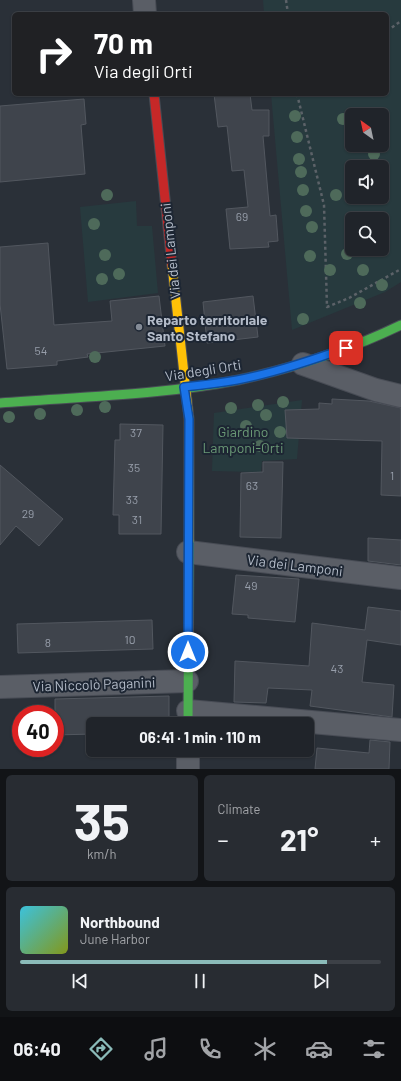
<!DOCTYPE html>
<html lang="en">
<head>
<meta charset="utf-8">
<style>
	:root { --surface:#20242a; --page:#282c32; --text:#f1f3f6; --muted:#a2a4a8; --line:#3d4147; --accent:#8bbbb9 }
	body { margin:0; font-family:Barlow,sans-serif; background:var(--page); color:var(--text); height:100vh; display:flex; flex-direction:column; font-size:15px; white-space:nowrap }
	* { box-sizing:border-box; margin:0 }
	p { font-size:13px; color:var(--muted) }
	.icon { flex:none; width:22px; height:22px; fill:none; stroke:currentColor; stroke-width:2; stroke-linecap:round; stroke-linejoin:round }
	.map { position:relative; height:769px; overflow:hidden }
	.details { display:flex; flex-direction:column; gap:6px; padding:6px; background:#121417; flex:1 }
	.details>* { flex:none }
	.guide { position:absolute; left:12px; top:12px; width:377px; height:84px; border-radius:6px; box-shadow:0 1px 3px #0004,0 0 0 1px var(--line); background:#202124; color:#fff; overflow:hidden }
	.needle { width:26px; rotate:327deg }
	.tools { position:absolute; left:345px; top:108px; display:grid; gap:8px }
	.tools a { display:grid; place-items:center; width:44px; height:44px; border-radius:6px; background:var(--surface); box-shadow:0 1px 3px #0004,0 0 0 1px var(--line); font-size:20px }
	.speed { position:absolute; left:12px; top:705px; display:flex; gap:8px; font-size:20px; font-weight:700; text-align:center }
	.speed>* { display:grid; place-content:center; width:52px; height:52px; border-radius:50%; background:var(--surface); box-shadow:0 1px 3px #0004,0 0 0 1px var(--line); line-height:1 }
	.speed .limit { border:6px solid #d22; background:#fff; color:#111 }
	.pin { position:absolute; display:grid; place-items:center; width:34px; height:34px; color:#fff; margin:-17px; border-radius:8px; box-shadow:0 2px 6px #0006 }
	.me { position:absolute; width:44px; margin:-22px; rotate:0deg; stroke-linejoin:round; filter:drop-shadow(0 0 3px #0008) }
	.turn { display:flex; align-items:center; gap:14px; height:84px; padding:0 16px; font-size:18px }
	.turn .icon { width:52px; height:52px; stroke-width:2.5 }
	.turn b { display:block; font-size:28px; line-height:34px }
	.big { font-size:30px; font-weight:700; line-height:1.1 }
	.details .widget { flex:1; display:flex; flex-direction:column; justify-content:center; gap:6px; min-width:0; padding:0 14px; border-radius:6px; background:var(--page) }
	.details .dial { align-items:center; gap:0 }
	.dial b { font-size:52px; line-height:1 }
	.song { display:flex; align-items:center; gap:12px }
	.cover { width:48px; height:48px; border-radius:6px; background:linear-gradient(135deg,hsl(190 70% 55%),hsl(70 70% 35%)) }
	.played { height:4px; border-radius:2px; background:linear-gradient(90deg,var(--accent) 85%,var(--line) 85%) }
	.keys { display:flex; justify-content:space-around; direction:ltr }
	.heat { display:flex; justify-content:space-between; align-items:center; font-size:22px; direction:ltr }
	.details .tiles { flex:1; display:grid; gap:6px; grid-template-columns:1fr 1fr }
	.widget:last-child { grid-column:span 2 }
	.trip { position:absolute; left:86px; top:717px; width:228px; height:40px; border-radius:6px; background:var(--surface); box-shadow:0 1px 3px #0004,0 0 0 1px var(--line); font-weight:700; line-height:40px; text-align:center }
	.menu { display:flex; height:64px; justify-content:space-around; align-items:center; background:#0d0e11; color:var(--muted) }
	.menu .icon { width:28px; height:28px }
	.menu .on { color:var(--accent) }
	.menu b { font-size:18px; color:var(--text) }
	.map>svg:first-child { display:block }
</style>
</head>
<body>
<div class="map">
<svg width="401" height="769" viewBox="0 0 401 769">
	<rect width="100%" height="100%" fill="#2a3038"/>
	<!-- green -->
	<g fill="#273a3e" fill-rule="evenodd">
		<path d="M263,0H401V282L385,292L292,330L271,94H387V14H264ZM352,115H382V145H352ZM352,167H382V197H352ZM352,219H382V249H352Z"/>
		<polygon points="136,201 137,226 152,226 158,293 88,302 80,207"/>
		<polygon points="302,400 297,459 262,461 261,472 212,471 214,413"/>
	</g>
	<!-- building -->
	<g fill="#3f444c" stroke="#52575f">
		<polygon points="214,94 250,94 252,110 269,110 269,136 263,136 270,216 276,215 278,241 268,242 269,247 230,249 226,209 248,207 244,170 232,171 227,126 218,127"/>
		<polygon points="84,99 86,124 81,125 85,174 0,182 0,106"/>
		<polygon points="48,243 54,325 112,321 110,301 159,296 165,346 87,354 88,357 57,361 57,365 7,369 0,304 0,247"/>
		<polygon points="253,296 258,337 207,343 203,302"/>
		<polygon points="332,399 369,401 401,408 401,496 381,495 382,441 287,438 285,410 319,409 319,403 332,404"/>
		<polygon points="120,424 163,425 161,534 119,534 119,515 113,515 115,440 120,440"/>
		<polygon points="263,462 283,462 281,538 240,537 241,473 263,472"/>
		<polygon points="0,465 63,519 39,546 16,526 0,545"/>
		<polygon points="368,538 401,540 401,565 368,561"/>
		<polygon points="236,575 299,579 295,622 248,618 248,615 232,614"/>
		<polygon points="368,607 401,611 401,645 367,640 362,682 394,685 392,717 310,706 312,690 268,688 266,703 234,702 235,661 309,666 312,623 365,630"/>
		<polygon points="152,620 153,649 18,653 17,624"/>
		<polygon points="169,696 169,724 93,724 93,734 55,735 55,699"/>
		<polygon points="370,740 390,742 389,769 315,769 317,748 369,753"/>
	</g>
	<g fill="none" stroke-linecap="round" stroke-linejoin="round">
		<defs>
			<g id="street">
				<polyline points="144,0 145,14"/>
				<polyline points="303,364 376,390 401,396"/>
				<polyline points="188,552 401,578"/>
				<polyline points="0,687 187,681"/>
				<polyline points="188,711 401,730"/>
				<polyline points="188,750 188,769"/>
			</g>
			<g id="fast">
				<path d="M0,403C77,397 162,395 238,380C294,368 349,350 401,325"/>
				<polyline points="188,724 189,541"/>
			</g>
			<polyline id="slow" points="172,265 189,419 189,541"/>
			<polyline id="jam" points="154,94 172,265"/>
		</defs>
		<!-- street casing -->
		<use href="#street" stroke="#484c55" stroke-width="24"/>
		<!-- fast casing -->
		<use href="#fast" stroke="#484c55" stroke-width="11"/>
		<!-- slow casing -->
		<use href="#slow" stroke="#484c55" stroke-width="11"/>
		<!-- jam casing -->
		<use href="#jam" stroke="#484c55" stroke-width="11"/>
		<!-- path -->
		<g stroke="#5c6268" stroke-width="2.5" stroke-dasharray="3 3" stroke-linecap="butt">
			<polyline points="286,0 288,14"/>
			<polyline points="387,31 401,21"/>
			<polyline points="297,94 324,205 327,307 349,298 401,269"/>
		</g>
		<!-- street -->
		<use href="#street" stroke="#5a5e66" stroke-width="22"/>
		<!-- fast -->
		<use href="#fast" stroke="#4caf50" stroke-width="9"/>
		<!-- slow -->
		<use href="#slow" stroke="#ffc107" stroke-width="9"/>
		<!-- jam -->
		<use href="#jam" stroke="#c62828" stroke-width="9"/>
	</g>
	<!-- trees -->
	<g fill="#4e6a5a">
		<circle cx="295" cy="116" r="6"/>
		<circle cx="343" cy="119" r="6"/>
		<circle cx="297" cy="137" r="6"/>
		<circle cx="374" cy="154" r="6"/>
		<circle cx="299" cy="159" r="6"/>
		<circle cx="301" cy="172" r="6"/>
		<circle cx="303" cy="190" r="6"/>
		<circle cx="107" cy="195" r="6"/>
		<circle cx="336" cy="195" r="6"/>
		<circle cx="306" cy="211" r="6"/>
		<circle cx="94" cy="224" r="6"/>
		<circle cx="312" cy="227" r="6"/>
		<circle cx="347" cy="254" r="6"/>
		<circle cx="105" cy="255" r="6"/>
		<circle cx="310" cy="256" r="6"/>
		<circle cx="330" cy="270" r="6"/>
		<circle cx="363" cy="270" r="6"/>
		<circle cx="119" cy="274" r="6"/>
		<circle cx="102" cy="279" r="6"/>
		<circle cx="382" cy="285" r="6"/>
		<circle cx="360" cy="303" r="6"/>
		<circle cx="303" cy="319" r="6"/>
		<circle cx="95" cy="357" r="6"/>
		<circle cx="283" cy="402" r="6"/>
		<circle cx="258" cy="405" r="6"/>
		<circle cx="105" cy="407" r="6"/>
		<circle cx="231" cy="408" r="6"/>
		<circle cx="77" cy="410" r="6"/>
		<circle cx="40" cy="414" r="6"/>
		<circle cx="266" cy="415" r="6"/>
		<circle cx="9" cy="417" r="6"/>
		<circle cx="246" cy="426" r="6"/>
		<circle cx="280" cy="432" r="6"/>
		<circle cx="260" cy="446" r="6"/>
	</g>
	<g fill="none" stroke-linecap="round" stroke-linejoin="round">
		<defs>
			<path id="route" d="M188,652L189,419L184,387C202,385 219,383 237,380C274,373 310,361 346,348"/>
		</defs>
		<!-- route casing -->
		<use href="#route" stroke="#114b97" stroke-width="10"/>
		<!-- route -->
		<use href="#route" stroke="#1a73e8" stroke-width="7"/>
	</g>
	<!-- markers -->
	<circle fill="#848b96" stroke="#1d2633" stroke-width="1.5" cx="139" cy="327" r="4"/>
	<g text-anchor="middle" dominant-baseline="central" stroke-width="4" stroke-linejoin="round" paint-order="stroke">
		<!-- number labels -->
		<g font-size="12" fill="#979eaa">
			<text x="242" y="216">69</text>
			<text x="41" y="350">54</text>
			<text x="136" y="432">37</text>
			<text x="134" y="467">35</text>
			<text x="392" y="475">1</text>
			<text x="252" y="485">63</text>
			<text x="132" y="499">33</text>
			<text x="28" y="513">29</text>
			<text x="137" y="519">31</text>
			<text x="251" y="585">49</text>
			<text x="130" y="639">10</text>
			<text x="48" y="642">8</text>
			<text x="337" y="668">43</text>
		</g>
		<!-- street labels -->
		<g font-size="14" fill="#b4bcc9" stroke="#1d2633">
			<text transform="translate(170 251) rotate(-96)">Via dei Lamponi</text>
			<text transform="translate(203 370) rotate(-9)">Via degli Orti</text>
			<text transform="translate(295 565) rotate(7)">Via dei Lamponi</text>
			<text transform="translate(94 684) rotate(-2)">Via Niccolò Paganini</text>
		</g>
		<!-- poi labels -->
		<g font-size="14" font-weight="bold" fill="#b4bcc9" stroke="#1d2633" text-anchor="start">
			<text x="147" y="319">Reparto territoriale<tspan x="147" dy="16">Santo Stefano</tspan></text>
		</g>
		<!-- park labels -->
		<g font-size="14" fill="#6b9a76" stroke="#1d2633">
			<text x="243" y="431">Giardino<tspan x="243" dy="16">Lamponi-Orti</tspan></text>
		</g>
	</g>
</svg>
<div class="tools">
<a><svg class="needle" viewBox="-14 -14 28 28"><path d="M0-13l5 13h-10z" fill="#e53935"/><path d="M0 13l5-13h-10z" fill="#a2a4a8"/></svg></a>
<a><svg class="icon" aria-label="sound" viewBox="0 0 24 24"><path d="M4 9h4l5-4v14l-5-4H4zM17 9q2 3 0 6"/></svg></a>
<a><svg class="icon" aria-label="search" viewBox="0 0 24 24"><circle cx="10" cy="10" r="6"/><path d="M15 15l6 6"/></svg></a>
</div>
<div class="speed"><div class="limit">40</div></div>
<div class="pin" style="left:346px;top:348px;background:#d93025"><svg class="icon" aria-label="arrive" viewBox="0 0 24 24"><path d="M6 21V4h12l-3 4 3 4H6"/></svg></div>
<svg class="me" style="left:188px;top:652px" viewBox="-20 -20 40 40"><circle r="17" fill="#1a73e8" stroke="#fff" stroke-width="3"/><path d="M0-11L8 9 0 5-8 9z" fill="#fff"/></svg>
<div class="trip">06:41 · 1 min · 110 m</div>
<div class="guide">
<div class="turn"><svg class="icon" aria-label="right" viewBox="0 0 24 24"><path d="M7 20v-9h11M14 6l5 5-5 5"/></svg><div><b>70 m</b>Via degli Orti</div></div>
</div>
</div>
<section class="details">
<div class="tiles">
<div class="widget dial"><b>35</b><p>km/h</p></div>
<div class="widget"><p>Climate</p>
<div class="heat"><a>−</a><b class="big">21°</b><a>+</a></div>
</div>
<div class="widget">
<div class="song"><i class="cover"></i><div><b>Northbound</b><p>June Harbor</p></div></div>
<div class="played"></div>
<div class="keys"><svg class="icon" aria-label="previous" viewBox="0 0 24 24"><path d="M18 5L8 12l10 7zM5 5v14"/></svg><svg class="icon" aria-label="pause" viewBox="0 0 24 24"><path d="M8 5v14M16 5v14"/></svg><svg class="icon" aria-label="next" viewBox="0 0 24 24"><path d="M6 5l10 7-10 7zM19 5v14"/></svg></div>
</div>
</div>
</section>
<nav class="menu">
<b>06:40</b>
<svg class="icon on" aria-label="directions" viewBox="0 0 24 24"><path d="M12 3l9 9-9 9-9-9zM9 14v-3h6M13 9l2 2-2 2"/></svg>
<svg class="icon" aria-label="music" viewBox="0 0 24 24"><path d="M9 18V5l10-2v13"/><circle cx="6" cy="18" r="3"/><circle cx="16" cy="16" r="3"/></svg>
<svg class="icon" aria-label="phone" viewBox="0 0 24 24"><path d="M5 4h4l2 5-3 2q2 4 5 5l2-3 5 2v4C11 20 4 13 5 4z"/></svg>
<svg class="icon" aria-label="climate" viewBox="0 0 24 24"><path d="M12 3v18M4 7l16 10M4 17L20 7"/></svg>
<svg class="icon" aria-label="car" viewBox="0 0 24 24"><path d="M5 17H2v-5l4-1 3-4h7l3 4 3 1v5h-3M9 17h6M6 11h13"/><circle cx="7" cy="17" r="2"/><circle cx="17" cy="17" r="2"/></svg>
<svg class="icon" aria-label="filters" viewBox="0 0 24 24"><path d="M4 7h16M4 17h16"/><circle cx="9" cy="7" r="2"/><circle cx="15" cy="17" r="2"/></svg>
</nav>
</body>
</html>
